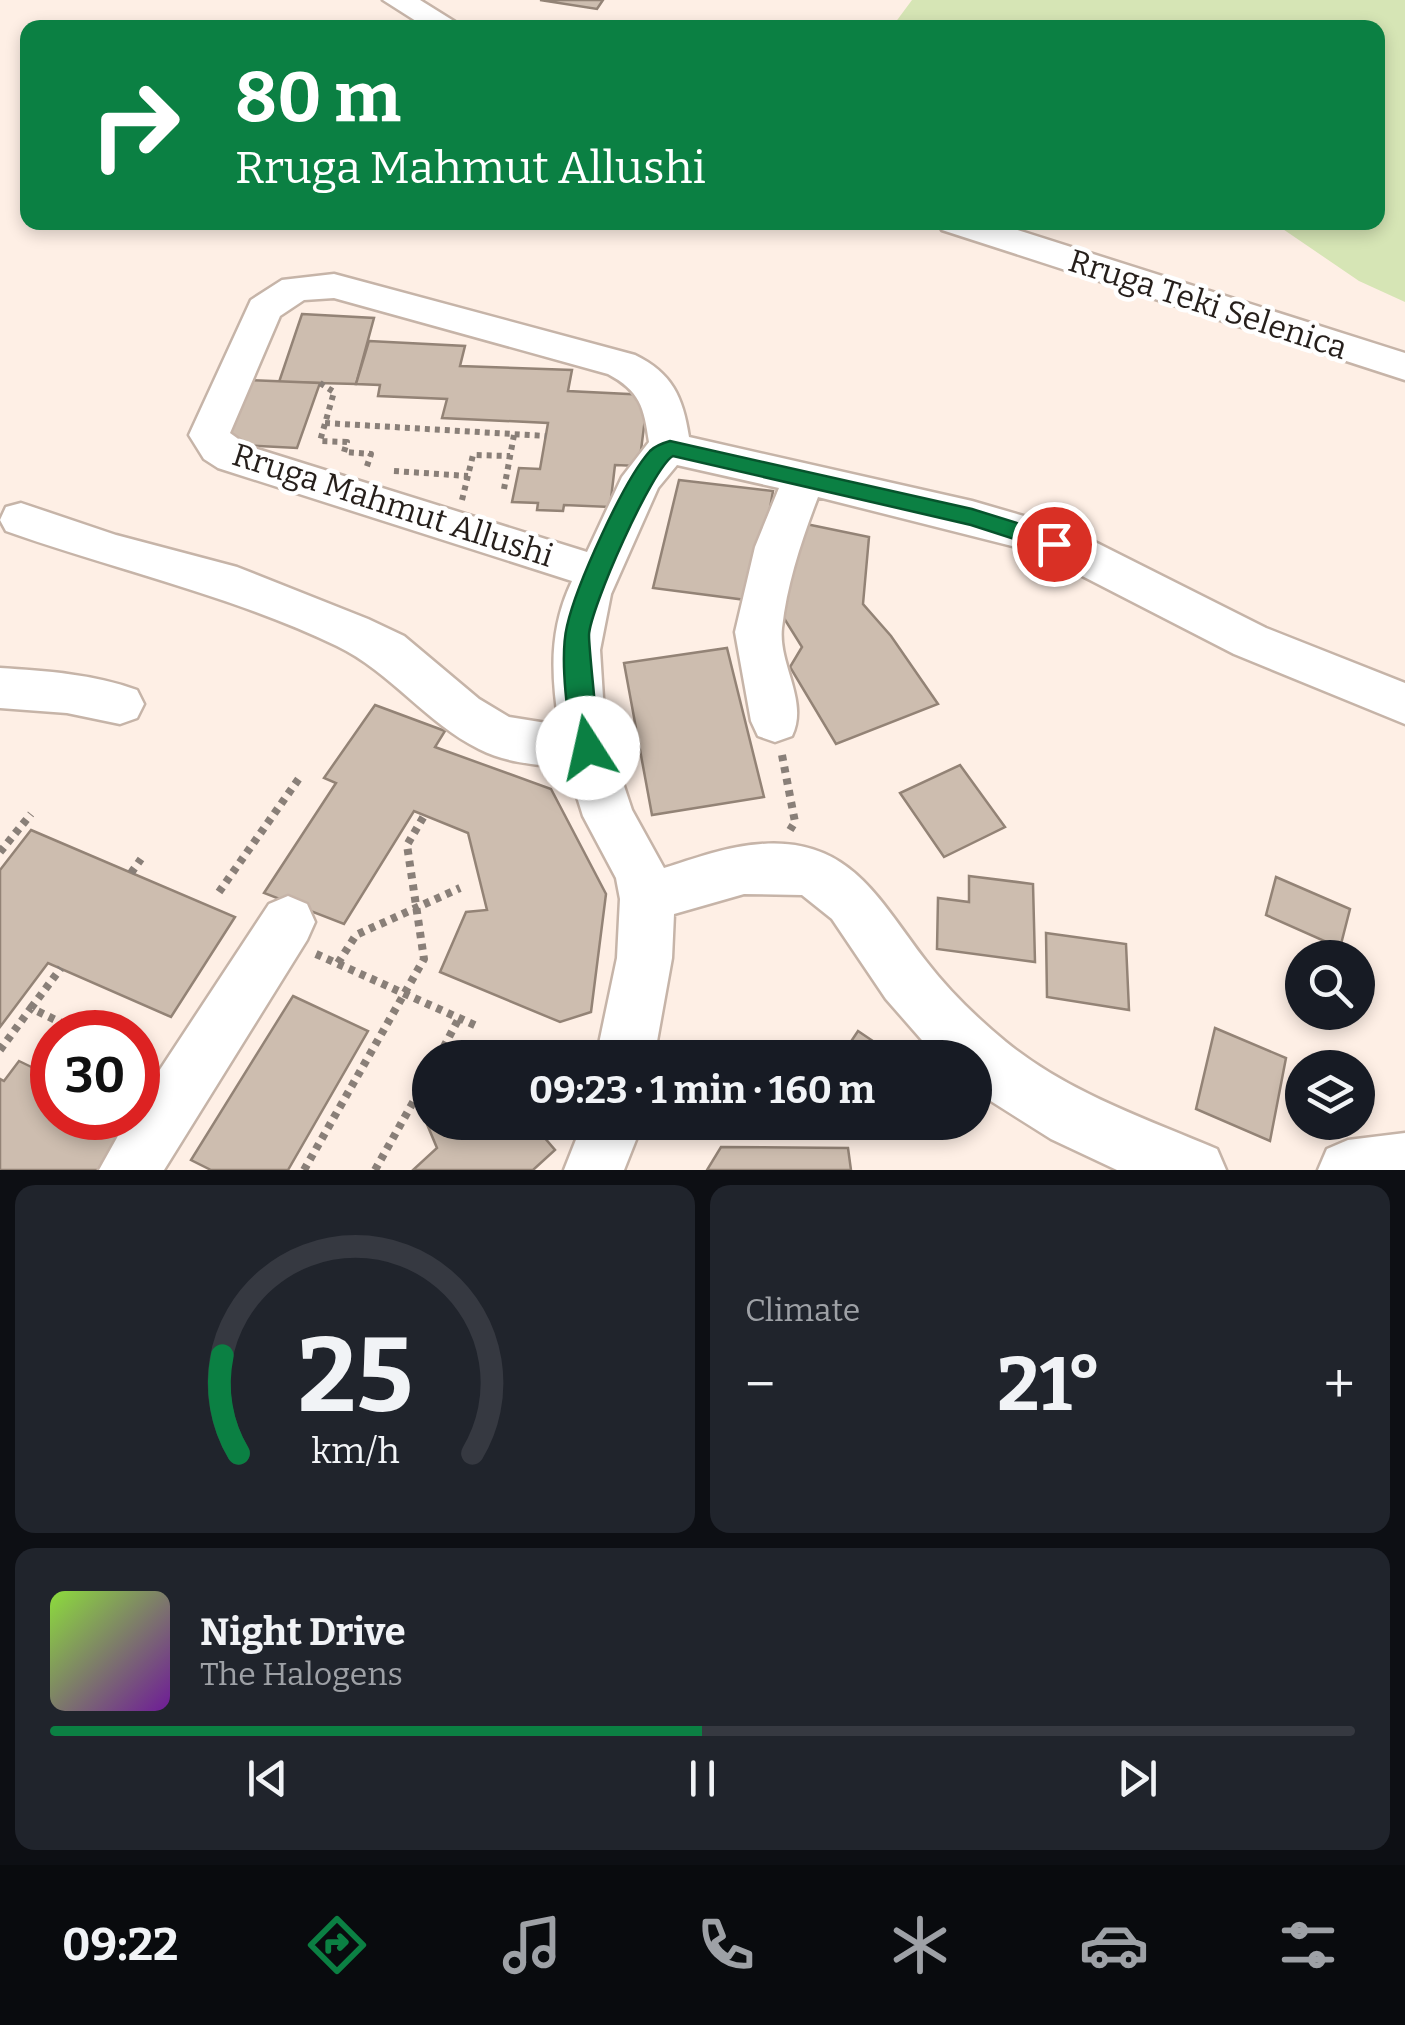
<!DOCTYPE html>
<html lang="en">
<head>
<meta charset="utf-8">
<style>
	:root { --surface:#171b24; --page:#20242c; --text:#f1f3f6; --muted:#9ea1a6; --line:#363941; --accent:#0b8043 }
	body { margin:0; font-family:Bitter,serif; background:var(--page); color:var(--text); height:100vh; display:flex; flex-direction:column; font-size:38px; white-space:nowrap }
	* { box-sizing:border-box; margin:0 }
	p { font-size:32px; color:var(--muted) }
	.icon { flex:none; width:55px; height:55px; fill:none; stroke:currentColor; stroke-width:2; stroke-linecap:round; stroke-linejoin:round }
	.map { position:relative; height:1170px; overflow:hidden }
	.panel { display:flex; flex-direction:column; gap:15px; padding:15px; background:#0d0f14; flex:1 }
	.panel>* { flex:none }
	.guide { position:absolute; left:20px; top:20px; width:1365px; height:210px; border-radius:20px; box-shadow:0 5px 15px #0003; background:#0b8043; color:#fff; overflow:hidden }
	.fabs { position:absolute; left:1285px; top:940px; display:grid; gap:20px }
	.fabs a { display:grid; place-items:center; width:90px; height:90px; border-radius:50%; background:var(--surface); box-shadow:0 5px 15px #0003; font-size:50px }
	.speed { position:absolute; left:30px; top:1010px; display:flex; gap:20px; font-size:50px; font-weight:700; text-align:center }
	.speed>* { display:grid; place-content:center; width:130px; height:130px; border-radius:50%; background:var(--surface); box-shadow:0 5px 15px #0003; line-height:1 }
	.speed .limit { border:15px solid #d22; background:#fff; color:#111 }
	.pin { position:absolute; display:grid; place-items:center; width:85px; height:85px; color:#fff; margin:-42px; border:5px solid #fff; border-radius:50%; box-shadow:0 2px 10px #0007 }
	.me { position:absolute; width:110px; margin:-55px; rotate:350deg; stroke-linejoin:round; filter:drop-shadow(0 0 8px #0008) }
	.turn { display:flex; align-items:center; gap:35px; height:210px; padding:0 50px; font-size:45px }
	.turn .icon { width:130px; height:130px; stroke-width:2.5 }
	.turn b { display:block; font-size:70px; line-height:85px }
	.big { font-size:75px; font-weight:700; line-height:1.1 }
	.panel .tile { flex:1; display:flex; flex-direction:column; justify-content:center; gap:15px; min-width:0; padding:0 35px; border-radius:20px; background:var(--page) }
	.panel .dial { align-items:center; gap:0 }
	.dial svg { height:260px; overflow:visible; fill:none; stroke:var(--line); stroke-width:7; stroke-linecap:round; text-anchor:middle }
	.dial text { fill:var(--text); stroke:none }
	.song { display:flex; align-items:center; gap:30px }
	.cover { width:120px; height:120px; border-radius:15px; background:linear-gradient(135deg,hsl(90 70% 55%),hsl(280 70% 35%)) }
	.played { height:10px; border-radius:5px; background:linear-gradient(90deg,var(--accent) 50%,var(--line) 50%) }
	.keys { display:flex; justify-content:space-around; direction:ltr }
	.heat { display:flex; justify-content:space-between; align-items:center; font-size:55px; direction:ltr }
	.panel .tiles { flex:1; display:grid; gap:15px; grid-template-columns:1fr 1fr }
	.tile:last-child { grid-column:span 2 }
	.trip { position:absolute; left:412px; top:1040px; width:580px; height:100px; border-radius:50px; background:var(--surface); box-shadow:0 5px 15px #0003; font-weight:700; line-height:100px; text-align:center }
	.tabs { display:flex; height:160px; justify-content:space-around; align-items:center; background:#090b0e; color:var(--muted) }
	.tabs .icon { width:70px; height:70px }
	.tabs .selected { color:var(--accent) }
	.tabs b { font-size:45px; color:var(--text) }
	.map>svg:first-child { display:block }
</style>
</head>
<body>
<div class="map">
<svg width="1405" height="1170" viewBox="0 0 1405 1170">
	<rect width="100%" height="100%" fill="#feefe5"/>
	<!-- green -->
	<polygon fill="#d6e5b5" points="912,0 1405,0 1405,302 1359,281 1274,223 1378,222 1378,28 892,27"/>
	<!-- building -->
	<g fill="#cdbdaf" stroke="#938376" stroke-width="2.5">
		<polygon points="540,0 603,0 597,9"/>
		<polygon points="302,314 374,318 356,384 279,382"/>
		<polygon points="369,341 465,346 460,366 572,370 568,391 648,395 639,466 615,465 610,507 564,505 563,511 537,510 538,503 512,502 519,468 540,469 548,423 442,418 447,399 378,396 380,385 356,384"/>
		<polygon points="249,380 320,383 297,448 223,444"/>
		<polygon points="679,480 773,491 754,601 653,588"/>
		<polygon points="806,524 869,537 863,604 891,636 938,704 836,744 790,667 802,647 782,615"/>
		<polygon points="727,648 764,797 652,815 624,663"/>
		<polygon points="375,705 445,731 435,747 551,789 606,894 591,1012 560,1022 440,972 466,912 487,910 468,833 414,811 344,924 264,893 336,783 324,778"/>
		<polygon points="960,765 1005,827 944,857 900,793"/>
		<polygon points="31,830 235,917 171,1017 48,963 0,1027 0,870"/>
		<polygon points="969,876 1033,884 1035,962 937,949 938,898 969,902"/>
		<polygon points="1276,877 1350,909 1340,948 1266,915"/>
		<polygon points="1046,933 1126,944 1129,1010 1047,997"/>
		<polygon points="293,996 368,1031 288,1170 211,1170 191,1160"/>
		<polygon points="1215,1028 1286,1058 1270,1141 1196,1109"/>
		<polygon points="858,1031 898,1058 846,1058 842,1055"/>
		<polygon points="19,1061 52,1077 52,1118 138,1118 105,1170 0,1170 0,1079 4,1081"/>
		<polygon points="430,1106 430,1122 531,1122 555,1150 533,1170 413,1170 437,1148 424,1117"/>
		<polygon points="721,1147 848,1148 851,1170 707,1170"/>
	</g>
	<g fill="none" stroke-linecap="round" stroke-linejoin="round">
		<defs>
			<g id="minor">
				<polygon points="383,0 420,0 465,28 427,28"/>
				<polygon points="937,222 992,222 1405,353 1405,380 942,230"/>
				<path d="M334,274L635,355C672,373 683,397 689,437L972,501L1048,523L1091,540L1266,628L1405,683V724L1234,654L1059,564L1020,548L818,497C802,539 787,583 782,628C778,664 809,701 792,736L775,742L758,736L751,721L735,632L755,547L779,488L677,465L658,488L611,594L600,650L603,698L620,774L632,810L664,868C696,858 728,846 761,844C850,837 879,900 926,961C949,991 977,1018 1006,1042C1069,1093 1144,1118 1217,1149L1226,1170H1117L1051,1139L975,1091V1058L935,1055L886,999L832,919L802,895L744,894L674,914L672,958L654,1058H596L617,958L620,899L616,878L583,816L568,768C538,765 506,763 479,749C426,723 391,672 337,646C231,595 116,570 6,531L0,520L6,507L21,503L116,535L237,567L368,619L404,636L479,699L509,717L559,725C551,674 549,629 572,581L218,468L204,459L189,435L251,300L282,280ZM334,298L608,374C640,391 644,407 649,442L622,477L587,552L248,446L230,433L280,316L304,300Z"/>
				<path d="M0,668C47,671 93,674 137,690L144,704L137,718L120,724L67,713L0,708Z"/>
				<polygon points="288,896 307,904 315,922 307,940 164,1170 99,1170 128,1118 138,1118 138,1103 269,904"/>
				<polygon points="583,1122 643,1122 624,1170 564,1170"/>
				<polygon points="1405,1133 1405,1170 1318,1170 1327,1149 1348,1140"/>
			</g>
		</defs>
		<!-- minor casing -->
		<use href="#minor" stroke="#c6b4a8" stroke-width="5"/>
		<!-- path-far1 -->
		<g stroke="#897f78" stroke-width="6" stroke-dasharray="5 5" stroke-linecap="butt">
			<polyline points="320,383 334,392 320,441 347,442 344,452 371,454 366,469"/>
			<polyline points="325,423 546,436"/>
			<polyline points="394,471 468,476"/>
			<polyline points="504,489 514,435"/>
			<polyline points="462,500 473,455 510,456"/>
		</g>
		<!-- path -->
		<g stroke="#897f78" stroke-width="8" stroke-dasharray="6 6" stroke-linecap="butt">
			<polyline points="782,755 795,822 790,830"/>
			<polyline points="0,852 31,814"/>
			<polyline points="131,873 141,859"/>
			<polyline points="219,892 300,777"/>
			<polyline points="316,954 479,1027"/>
			<polyline points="338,963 356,935 460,888"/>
			<polyline points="31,1008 61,968"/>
			<polyline points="0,1050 31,1008 80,1032"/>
			<polyline points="438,1058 459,1018"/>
			<polyline points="304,1170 424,959 407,845 424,816"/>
			<polyline points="375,1170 430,1072"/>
		</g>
		<!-- minor -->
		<use href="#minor" fill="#fff" fill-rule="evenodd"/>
	</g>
	<!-- route -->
	<path fill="#0b8043" stroke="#07532c" stroke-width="2.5" d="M670,441L972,509L1062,537L1065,544L1054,552L971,525L673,456C652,468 590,609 589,635C589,656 601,747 597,756L588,759L579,756C566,729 560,655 567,626C576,586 623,481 650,451C655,446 663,443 670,441Z"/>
	<g text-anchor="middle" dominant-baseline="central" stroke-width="9" stroke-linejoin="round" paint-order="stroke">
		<!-- street labels -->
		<g font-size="32" fill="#261f1b" stroke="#fff">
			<text transform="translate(1208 304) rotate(18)">Rruga Teki Selenica</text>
			<text transform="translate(393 505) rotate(18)">Rruga Mahmut Allushi</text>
		</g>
	</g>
</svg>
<div class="fabs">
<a><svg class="icon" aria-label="search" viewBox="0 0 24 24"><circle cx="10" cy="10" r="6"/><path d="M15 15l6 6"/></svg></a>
<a><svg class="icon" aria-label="layers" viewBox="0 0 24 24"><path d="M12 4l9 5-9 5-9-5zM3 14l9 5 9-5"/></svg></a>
</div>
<div class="speed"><div class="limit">30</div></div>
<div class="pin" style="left:1054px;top:544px;background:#d93025"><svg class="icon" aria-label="arrive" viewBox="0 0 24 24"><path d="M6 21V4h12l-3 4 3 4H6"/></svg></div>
<svg class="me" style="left:588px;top:748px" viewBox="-20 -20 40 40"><circle r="19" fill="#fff"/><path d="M0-13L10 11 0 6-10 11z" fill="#0b8043"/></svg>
<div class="trip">09:23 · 1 min · 160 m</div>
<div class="guide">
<div class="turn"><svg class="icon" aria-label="right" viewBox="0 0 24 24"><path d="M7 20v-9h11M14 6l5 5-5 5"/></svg><div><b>80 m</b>Rruga Mahmut Allushi</div></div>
</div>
</div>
<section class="panel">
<div class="tiles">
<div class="tile dial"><svg viewBox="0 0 100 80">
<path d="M14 69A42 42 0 1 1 86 69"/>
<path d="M14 69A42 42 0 0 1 9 39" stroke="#0b8043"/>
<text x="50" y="56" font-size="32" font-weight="700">25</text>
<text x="50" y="72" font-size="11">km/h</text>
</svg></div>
<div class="tile"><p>Climate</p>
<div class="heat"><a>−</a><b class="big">21°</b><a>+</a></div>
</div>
<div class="tile">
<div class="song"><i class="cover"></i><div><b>Night Drive</b><p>The Halogens</p></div></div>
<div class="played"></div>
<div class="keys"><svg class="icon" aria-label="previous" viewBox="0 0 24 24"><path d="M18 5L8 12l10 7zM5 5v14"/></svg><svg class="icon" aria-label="pause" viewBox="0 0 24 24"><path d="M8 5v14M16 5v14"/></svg><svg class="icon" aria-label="next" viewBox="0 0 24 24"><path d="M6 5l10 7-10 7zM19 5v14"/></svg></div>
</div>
</div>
</section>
<nav class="tabs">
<b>09:22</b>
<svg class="icon selected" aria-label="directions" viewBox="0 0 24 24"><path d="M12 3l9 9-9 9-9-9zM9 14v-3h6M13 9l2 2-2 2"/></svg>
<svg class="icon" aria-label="music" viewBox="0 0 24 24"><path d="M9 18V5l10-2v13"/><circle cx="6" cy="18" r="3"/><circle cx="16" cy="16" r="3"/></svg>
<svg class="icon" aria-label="phone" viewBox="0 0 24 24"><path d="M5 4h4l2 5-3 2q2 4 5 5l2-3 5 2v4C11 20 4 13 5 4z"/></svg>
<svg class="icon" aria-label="climate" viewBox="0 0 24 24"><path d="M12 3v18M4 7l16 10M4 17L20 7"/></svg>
<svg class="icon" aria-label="car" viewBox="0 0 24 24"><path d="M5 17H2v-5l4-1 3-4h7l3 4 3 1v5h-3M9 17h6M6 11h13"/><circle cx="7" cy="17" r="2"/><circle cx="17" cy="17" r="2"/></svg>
<svg class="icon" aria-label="filters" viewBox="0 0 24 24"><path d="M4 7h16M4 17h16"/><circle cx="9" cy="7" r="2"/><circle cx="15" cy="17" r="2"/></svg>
</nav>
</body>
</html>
